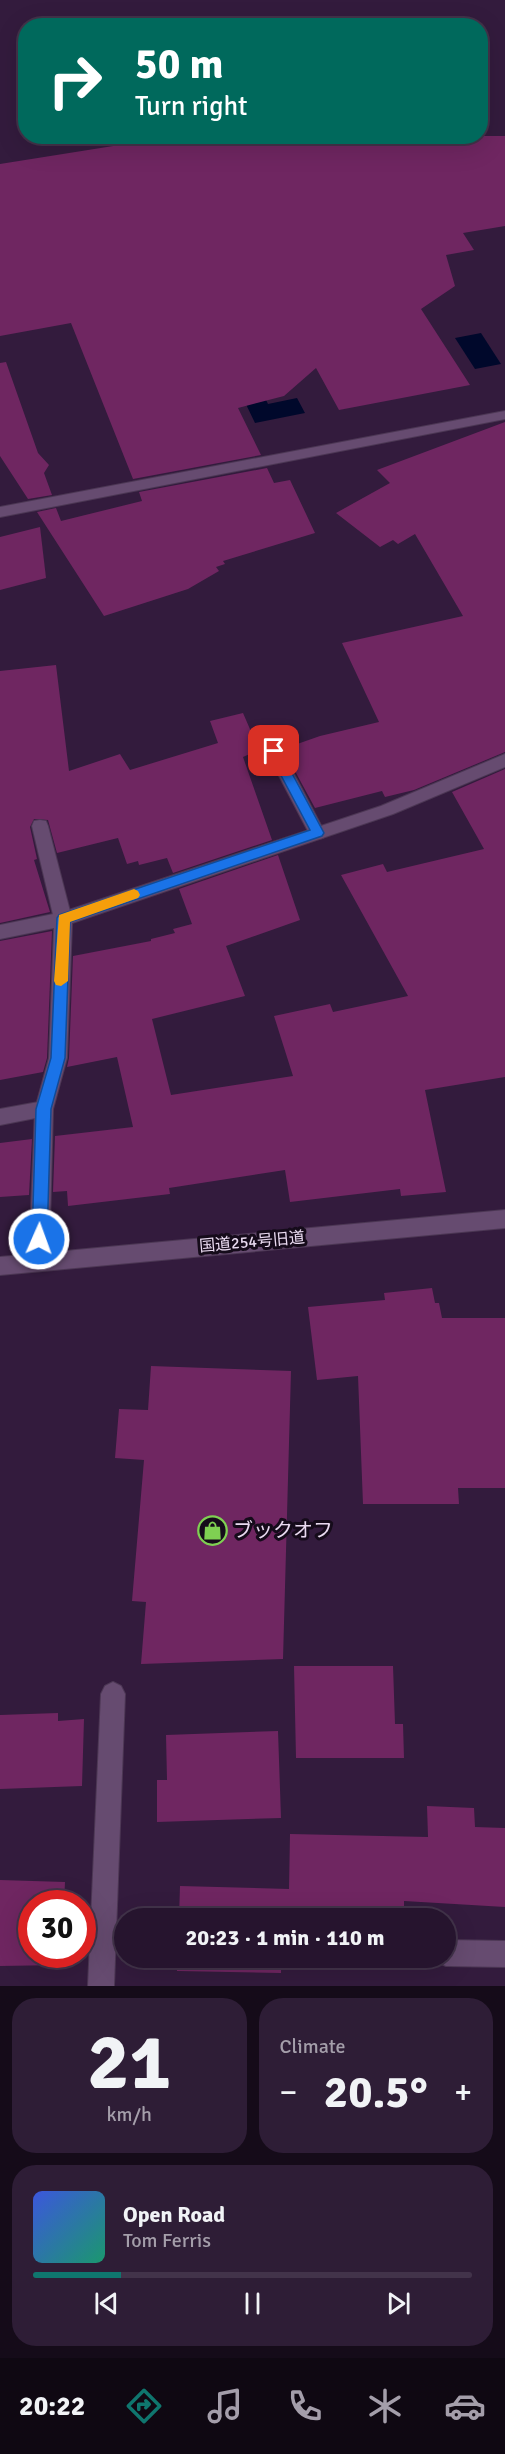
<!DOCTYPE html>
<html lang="en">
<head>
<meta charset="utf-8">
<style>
	:root { --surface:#26142e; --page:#2e1d36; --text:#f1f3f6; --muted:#a49eaa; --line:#42334a; --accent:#0f766e }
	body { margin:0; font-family:Signika,"Noto Sans JP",sans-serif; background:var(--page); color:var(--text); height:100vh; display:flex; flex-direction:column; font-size:22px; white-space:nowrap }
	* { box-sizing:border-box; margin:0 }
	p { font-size:20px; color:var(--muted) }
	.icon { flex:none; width:33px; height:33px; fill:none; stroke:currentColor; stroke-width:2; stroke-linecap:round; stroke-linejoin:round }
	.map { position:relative; height:1986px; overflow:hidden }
	.panel { display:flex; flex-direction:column; gap:12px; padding:12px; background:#150b19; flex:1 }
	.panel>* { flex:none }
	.guide { position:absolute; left:18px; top:18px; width:470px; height:126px; border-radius:24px; box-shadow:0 6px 24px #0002,0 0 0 2px var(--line); background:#00695c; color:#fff; overflow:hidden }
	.speed { position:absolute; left:18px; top:1890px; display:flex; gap:12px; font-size:30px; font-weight:700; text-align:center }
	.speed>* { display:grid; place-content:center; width:78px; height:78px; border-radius:50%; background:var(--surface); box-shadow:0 6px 24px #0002,0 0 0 2px var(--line); line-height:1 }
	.speed .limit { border:9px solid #d22; background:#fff; color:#111 }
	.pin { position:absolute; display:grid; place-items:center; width:51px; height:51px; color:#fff; margin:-26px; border-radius:12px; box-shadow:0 3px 9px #0006 }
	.me { position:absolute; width:66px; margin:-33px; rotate:2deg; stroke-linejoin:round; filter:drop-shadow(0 0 4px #0008) }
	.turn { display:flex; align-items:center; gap:21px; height:126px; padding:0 18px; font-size:27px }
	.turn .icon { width:78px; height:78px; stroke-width:2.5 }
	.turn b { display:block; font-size:42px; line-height:51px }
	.big { font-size:45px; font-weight:700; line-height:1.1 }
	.panel .tile { flex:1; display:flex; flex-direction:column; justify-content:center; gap:9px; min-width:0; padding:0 21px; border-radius:24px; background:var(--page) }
	.panel .dial { align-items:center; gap:0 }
	.dial b { font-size:78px; line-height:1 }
	.song { display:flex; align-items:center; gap:18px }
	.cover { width:72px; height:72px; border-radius:9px; background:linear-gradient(135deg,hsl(230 70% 55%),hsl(160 70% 35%)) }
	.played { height:6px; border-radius:3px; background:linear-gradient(90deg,var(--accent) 20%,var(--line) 20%) }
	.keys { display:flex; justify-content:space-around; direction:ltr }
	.heat { display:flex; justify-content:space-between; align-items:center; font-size:33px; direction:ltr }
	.panel .tiles { flex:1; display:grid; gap:12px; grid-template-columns:1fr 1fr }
	.tile:last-child { grid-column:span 2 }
	.trip { position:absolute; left:114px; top:1908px; width:342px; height:60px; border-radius:30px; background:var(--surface); box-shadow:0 6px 24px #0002,0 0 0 2px var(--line); font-weight:700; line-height:60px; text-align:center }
	.tab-bar { display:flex; height:96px; justify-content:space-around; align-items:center; background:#0f0812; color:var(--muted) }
	.tab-bar .icon { width:42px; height:42px }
	.tab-bar .selected { color:var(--accent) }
	.tab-bar b { font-size:27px; color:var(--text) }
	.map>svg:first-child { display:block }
</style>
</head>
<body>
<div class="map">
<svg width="505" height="1986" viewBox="0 0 505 1986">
	<rect width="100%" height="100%" fill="#331b3d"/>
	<!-- water -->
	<g fill="#00082b">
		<polygon points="481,333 501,364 475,369 455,338"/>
		<polygon points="249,365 268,404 297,398 305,413 255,423 229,369"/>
	</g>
	<!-- building -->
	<g fill="#6f2661">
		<polygon points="176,136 505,136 505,226 463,233 474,250 446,255 455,286 421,309 470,385 339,410 316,368 284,396 238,408 261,455 133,479 71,323 0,336 0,164"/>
		<polygon points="6,362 38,453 49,465 44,473 52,495 28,499 0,456 0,363"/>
		<polygon points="505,422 505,752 414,790 385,797 382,791 315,808 283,749 320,736 379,722 342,643 463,616 415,534 398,544 393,540 380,547 336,513 390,483 377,470"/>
		<polygon points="267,468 274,483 290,480 315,533 223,561 225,564 216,567 219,571 188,589 104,616 37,512 56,508 61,521 142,501 139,492"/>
		<polygon points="40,527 46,578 0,590 0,537"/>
		<polygon points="56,665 69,771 120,754 130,770 218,743 210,721 243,713 259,750 243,757 272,840 173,873 167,858 139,865 138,861 127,864 118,838 57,853 48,820 34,819 30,827 37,859 34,860 50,912 0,923 0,671"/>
		<polygon points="505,769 505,1077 425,1090 446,1192 401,1196 400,1189 290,1202 285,1170 169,1188 170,1194 68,1206 67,1191 53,1192 55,1136 133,1127 117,1057 67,1067 69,1058 73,956 151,941 151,939 175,933 173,929 192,924 179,889 278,855 300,920 226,946 245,996 152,1019 171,1095 293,1076 274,1016 330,1004 333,1012 408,996 341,875 383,864 387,872 484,849 452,792"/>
		<polygon points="52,931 47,1058 43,1072 0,1080 0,941"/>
		<polygon points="32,1139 29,1195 0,1197 0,1143"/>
		<polygon points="432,1288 435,1303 439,1303 442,1318 505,1318 505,1488 458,1488 459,1504 363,1504 358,1376 317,1380 308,1307 385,1300 384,1293"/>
		<polygon points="151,1366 291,1371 283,1659 141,1664 146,1602 132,1601 144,1460 115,1458 119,1409 148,1410"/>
		<polygon points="294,1666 393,1666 395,1724 403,1724 404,1758 296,1758"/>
		<polygon points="58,1713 58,1721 84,1719 82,1786 0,1789 0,1715"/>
		<polygon points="278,1731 281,1818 157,1822 157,1780 167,1780 166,1735"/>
		<polygon points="427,1806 474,1808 475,1827 505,1828 505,1907 404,1901 404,1918 179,1918 180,1886 289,1889 290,1834 428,1837"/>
		<polygon points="0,1880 65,1882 64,1904 32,1904 32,1954 62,1954 61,1965 0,1966"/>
		<polygon points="177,1958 405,1958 405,1962 281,1958 281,1973 177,1971"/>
	</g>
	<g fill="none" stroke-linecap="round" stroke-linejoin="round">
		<defs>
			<g id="lane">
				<polygon points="274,745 280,747 282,751 325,833 323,838 317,839 311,838 309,833 266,751 268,747"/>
				<polygon points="40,820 46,821 48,826 72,919 69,924 63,926 57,924 54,919 32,826 34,821"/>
				<polygon points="44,1101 51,1103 53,1109 51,1115 0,1125 0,1109"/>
			</g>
			<g id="street">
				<polygon points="505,411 505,419 0,517 0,507"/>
				<polygon points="505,754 505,767 393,814 72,923 67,1058 53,1109 49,1261 46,1267 39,1270 32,1267 29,1261 35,1109 49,1058 54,928 0,939 0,925 63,912 381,806"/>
				<polygon points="113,1682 121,1686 125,1694 114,1986 88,1986 101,1694 105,1686"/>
				<polygon points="446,1940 505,1941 505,1967 446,1966 437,1962 435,1958 446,1958"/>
			</g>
			<polygon id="secondary" points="505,1210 505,1228 0,1275 0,1257"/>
		</defs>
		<!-- lane casing -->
		<use href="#lane" stroke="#4c3754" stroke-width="2"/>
		<!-- street casing -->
		<use href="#street" stroke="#4c3754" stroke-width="2"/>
		<!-- secondary casing -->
		<use href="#secondary" stroke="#4c3754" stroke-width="2"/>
		<!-- lane -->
		<use href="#lane" fill="#664b70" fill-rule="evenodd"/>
		<!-- street -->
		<use href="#street" fill="#664b70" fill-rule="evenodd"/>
		<!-- secondary -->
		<use href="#secondary" fill="#664b70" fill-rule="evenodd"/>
	</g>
	<!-- route -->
	<polygon fill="#1a73e8" stroke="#114b97" stroke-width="1.5" points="274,746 280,751 324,833 322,836 70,922 65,1058 51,1109 47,1239 45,1244 39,1246 34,1244 32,1239 36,1109 51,1058 57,918 59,915 310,830 268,751"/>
	<!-- slow -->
	<polygon fill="#f59e0b" points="134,889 138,891 140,895 138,898 70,922 68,981 61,986 56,985 54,981 59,915"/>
	<!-- icons -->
	<defs>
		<symbol id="shop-ring" viewBox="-11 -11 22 22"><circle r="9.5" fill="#150b1a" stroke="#7fd052" stroke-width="1.5"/><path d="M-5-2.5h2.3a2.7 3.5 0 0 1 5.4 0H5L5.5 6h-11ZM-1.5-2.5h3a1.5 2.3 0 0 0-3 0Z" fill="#7fd052"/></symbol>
	</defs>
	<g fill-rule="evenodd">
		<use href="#shop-ring" x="196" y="1514" width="33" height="33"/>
	</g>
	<g text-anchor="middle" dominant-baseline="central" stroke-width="6" stroke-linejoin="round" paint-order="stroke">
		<!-- street labels -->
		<g font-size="16" fill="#e9daf0" stroke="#150b1a">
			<text transform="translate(252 1242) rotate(-5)">国道254号旧道</text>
		</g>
		<!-- near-poi labels -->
		<g font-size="20" fill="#e9daf0" stroke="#150b1a" text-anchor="start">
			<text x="233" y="1530">ブックオフ</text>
		</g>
	</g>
</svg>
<div class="speed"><div class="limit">30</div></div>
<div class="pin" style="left:274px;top:751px;background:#d93025"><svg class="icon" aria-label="arrive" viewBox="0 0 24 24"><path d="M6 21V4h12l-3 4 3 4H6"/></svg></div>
<svg class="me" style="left:39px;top:1239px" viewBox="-20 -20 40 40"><circle r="17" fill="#1a73e8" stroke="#fff" stroke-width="3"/><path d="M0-11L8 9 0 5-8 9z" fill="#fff"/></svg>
<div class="trip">20:23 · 1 min · 110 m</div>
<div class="guide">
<div class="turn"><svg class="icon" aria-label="right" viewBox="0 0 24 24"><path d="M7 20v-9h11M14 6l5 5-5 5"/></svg><div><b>50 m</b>Turn right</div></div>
</div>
</div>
<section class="panel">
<div class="tiles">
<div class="tile dial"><b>21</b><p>km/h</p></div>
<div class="tile"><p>Climate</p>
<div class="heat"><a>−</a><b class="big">20.5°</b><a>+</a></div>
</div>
<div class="tile">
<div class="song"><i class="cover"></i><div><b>Open Road</b><p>Tom Ferris</p></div></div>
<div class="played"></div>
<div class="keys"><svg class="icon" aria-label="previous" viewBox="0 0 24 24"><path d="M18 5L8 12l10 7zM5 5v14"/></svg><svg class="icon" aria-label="pause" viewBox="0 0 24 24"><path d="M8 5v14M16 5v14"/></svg><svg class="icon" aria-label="next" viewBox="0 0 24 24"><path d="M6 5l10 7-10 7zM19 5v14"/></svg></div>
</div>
</div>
</section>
<nav class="tab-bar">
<b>20:22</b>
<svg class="icon selected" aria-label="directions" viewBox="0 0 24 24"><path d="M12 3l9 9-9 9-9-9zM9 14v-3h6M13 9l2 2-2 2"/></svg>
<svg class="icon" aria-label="music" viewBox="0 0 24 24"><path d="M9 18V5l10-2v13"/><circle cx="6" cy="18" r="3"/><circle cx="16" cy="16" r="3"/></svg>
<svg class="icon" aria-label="phone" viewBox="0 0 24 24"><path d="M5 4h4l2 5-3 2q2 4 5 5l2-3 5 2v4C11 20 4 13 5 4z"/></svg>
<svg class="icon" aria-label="climate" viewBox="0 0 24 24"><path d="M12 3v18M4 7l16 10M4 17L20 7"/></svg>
<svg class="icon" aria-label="car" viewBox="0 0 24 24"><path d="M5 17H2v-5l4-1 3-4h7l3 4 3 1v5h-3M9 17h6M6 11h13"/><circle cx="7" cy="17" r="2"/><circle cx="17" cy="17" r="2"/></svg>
</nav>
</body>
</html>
